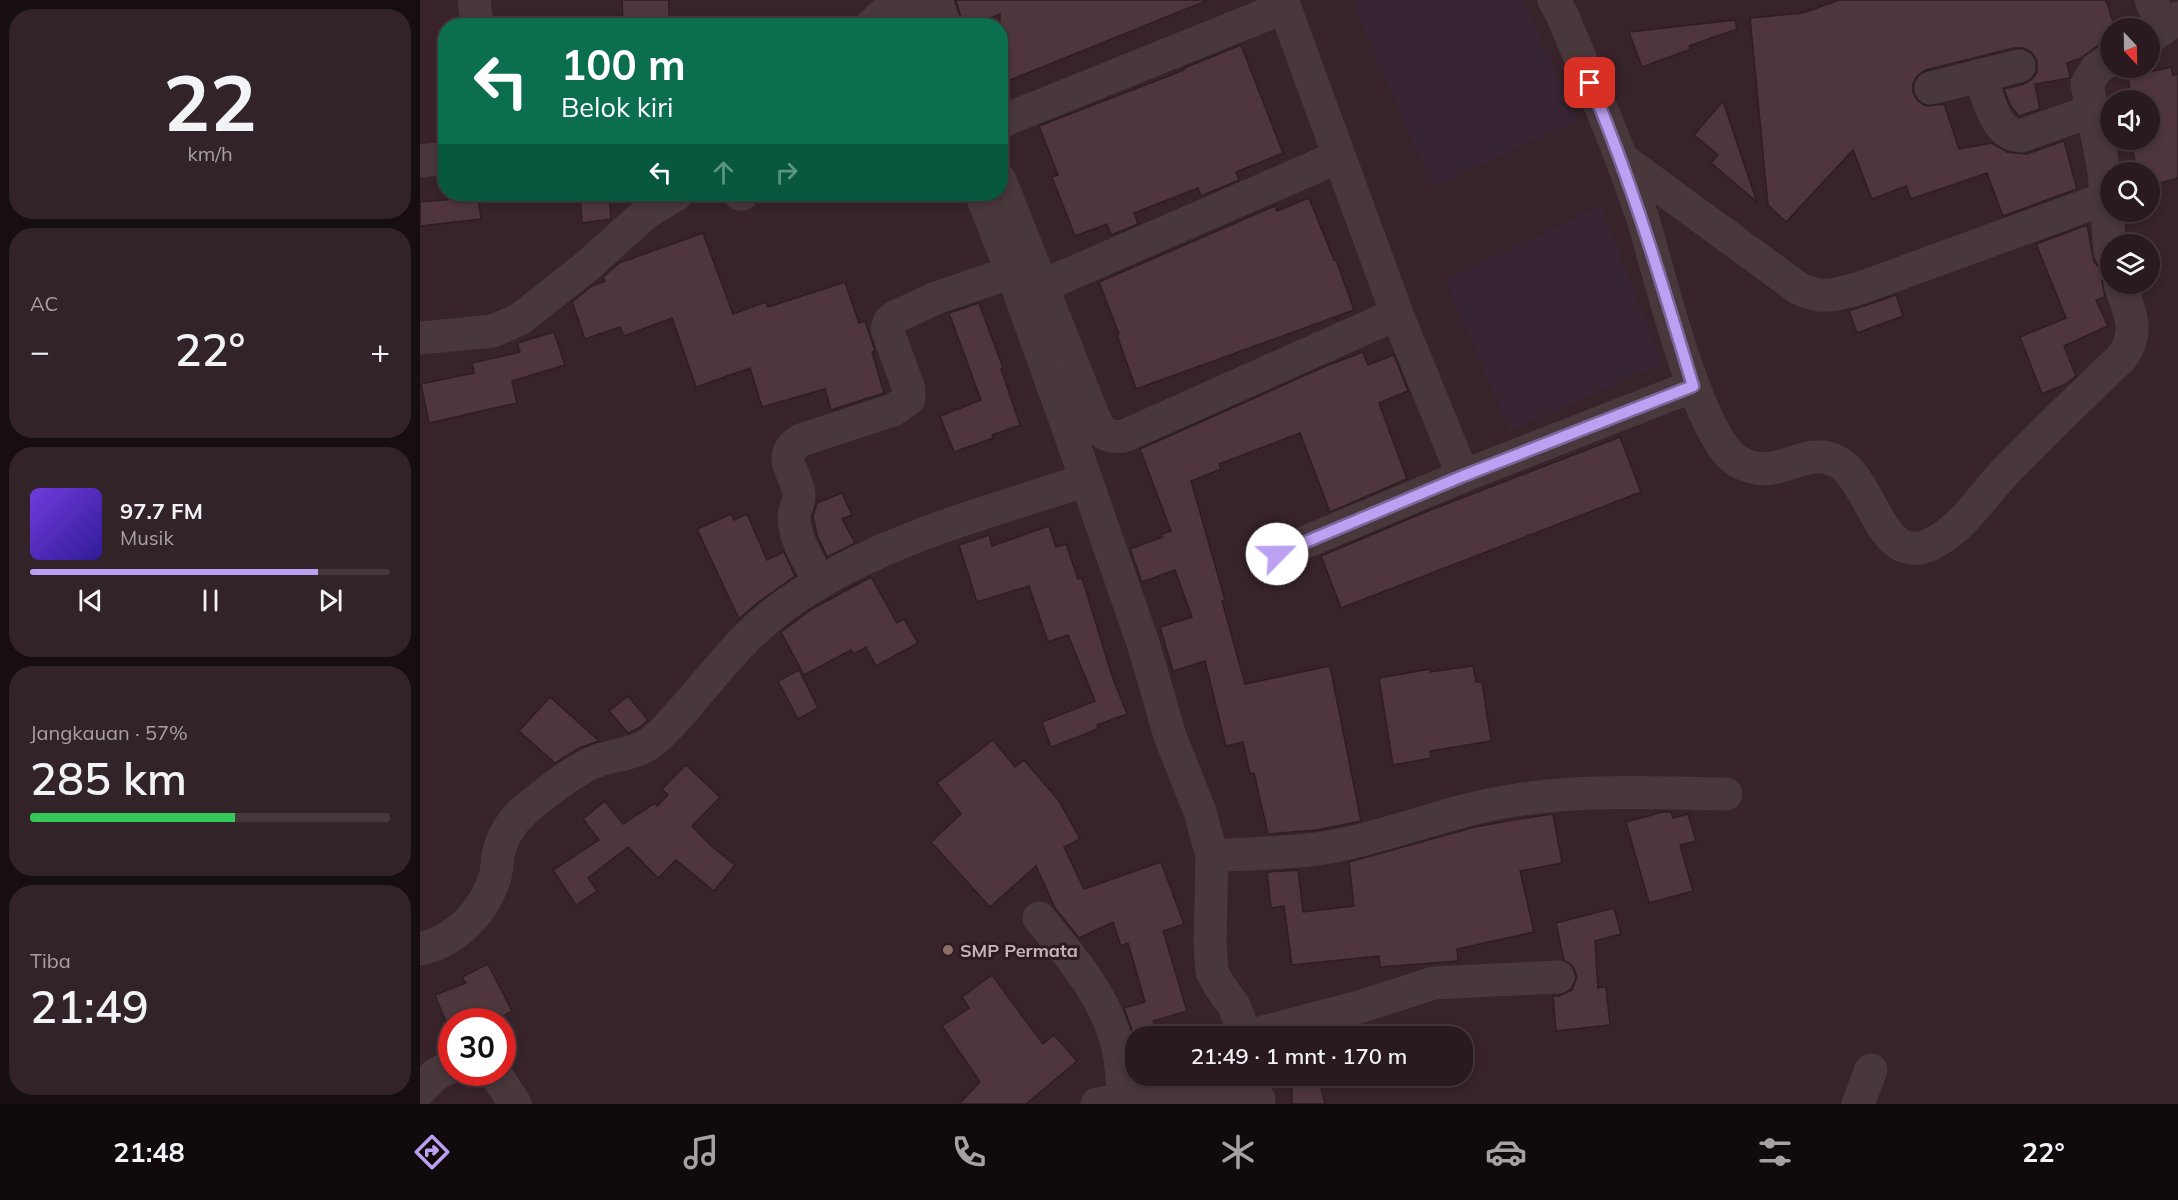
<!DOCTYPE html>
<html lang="id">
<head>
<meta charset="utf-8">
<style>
	:root { --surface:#291a1f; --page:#312328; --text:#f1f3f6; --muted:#a5a1a4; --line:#45383d; --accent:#bca0f2 }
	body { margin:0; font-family:Mulish,sans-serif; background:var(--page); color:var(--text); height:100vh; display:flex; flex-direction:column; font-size:22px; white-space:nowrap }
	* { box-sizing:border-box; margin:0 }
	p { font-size:20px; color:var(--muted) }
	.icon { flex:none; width:33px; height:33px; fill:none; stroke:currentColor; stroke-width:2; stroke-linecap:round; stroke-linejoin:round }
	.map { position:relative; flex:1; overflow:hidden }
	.panel { display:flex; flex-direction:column; gap:9px; padding:9px; background:#170e11; width:420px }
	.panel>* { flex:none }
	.banner { position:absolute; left:18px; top:18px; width:570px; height:183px; border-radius:24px; box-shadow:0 3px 9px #0003,0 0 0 2px var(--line); background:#0b6e4f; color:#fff; overflow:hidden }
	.needle { width:39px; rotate:158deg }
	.fabs { position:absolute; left:1680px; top:18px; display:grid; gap:12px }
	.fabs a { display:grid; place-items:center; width:60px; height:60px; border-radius:50%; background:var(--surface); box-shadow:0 3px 9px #0003,0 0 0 2px var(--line); font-size:30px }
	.speed { position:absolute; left:18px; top:1008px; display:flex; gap:12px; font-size:30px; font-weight:700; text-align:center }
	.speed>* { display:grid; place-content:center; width:78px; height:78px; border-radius:50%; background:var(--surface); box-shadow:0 3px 9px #0003,0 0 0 2px var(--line); line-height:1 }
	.speed .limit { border:9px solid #d22; background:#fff; color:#111 }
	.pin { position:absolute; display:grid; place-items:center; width:51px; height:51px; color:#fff; margin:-26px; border-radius:12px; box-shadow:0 3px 9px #0006 }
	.me { position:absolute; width:66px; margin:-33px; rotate:67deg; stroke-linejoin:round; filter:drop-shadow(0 0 4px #0008) }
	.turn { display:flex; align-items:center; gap:21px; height:126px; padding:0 24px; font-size:27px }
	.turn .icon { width:78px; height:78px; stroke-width:2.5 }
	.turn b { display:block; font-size:42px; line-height:51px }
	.lanes { display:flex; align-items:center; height:57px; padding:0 24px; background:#0003; justify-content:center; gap:30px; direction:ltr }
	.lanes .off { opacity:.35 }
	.big { font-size:45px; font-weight:600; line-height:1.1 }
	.panel .tile { flex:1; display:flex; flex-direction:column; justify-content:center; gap:9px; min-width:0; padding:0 21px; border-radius:24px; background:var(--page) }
	.panel .dial { align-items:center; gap:0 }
	.dial b { font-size:78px; line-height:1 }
	.song { display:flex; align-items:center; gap:18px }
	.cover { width:72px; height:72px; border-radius:9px; background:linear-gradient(135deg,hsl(260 70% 55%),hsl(250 70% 35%)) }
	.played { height:6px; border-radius:3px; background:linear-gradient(90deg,var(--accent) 80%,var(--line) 80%) }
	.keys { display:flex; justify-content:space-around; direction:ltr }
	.heat { display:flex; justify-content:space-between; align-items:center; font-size:33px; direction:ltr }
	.charge { height:9px; border-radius:4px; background:linear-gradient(90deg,#34c759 57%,var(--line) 0) }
	.trip { position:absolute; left:705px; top:1026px; width:348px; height:60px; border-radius:24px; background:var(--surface); box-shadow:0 3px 9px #0003,0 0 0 2px var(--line); font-weight:600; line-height:60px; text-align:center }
	.menu { display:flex; height:96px; justify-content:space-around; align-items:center; background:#100a0c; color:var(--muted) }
	.menu .icon { width:42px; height:42px }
	.menu .active { color:var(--accent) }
	.menu b { font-size:27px; color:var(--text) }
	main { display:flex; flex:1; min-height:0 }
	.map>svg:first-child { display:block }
</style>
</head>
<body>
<main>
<section class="panel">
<div class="tile dial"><b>22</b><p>km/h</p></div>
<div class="tile"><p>AC</p>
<div class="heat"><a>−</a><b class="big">22°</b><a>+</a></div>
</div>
<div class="tile">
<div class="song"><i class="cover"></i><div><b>97.7 FM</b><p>Musik</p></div></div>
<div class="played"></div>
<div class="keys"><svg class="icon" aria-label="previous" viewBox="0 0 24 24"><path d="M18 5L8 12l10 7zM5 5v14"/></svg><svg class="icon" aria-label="pause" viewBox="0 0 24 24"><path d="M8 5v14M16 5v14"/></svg><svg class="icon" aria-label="next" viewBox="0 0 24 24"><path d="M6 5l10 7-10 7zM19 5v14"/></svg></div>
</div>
<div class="tile"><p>Jangkauan · 57%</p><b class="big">285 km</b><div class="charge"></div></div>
<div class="tile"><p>Tiba</p><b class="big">21:49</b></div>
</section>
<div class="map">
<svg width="1758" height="1104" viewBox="0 0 1758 1104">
	<rect width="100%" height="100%" fill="#372329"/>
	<!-- green -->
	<g fill="#382533">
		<polygon points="931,0 1104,0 1158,120 1013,187"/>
		<polygon points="1181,205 1243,364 1090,431 1025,280"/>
	</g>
	<!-- building -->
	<g fill="#4e363c" stroke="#2e1e22" stroke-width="1.5">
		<polygon points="202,0 249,0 249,26 203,26"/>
		<polygon points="536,0 786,0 786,1 580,84 580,14 549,26 543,26"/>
		<polygon points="1419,0 1686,0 1695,28 1690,28 1690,41 1680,44 1661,58 1647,63 1650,78 1615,84 1620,109 1599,116 1590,105 1584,89 1604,84 1612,79 1617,72 1617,61 1612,53 1604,48 1594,48 1506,70 1498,75 1493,83 1493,93 1498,101 1506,106 1524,104 1539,149 1572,143 1587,152 1607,154 1644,141 1657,189 1583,216 1567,173 1491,199 1486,186 1452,199 1433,150 1366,222 1348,205 1330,18 1383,13"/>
		<polygon points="1315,20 1317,29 1269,46 1271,49 1222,67 1209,32"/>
		<polygon points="821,45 863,153 816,172 819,180 781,196 778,188 714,213 718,224 691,235 687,224 655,236 632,177 638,175 619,126 764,70 764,68"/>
		<polygon points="1751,67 1753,75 1758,74 1758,178 1730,186 1730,172 1718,172 1710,141 1730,140 1730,100 1711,100 1708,77"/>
		<polygon points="1303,101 1321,155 1337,202 1291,163 1298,155 1274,135"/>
		<polygon points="160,194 189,194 191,219 162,223"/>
		<polygon points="58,197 61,219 0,226 0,202"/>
		<polygon points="889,198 914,260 916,260 934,310 716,389 697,335 699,334 679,282 855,206 857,211"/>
		<polygon points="1667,225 1674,262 1685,274 1682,281 1685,297 1676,300 1688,326 1644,346 1656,376 1646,384 1622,394 1600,337 1646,318 1616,244"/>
		<polygon points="283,233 313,314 346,302 348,307 425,282 439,323 445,321 455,351 452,352 464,393 411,410 405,389 342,407 330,368 276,387 252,318 204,336 200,327 165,339 152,302 172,286 185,281 183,277 199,263"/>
		<polygon points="1476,295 1483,316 1437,333 1429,311"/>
		<polygon points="559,303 583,368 581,369 600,425 572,435 573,438 534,452 520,416 561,400 529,313"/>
		<polygon points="134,332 145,365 92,381 97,403 9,423 1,384 54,373 52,363 100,352 97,343"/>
		<polygon points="943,352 948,365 974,355 988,391 959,403 987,479 910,512 880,433 799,464 801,469 771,481 805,600 802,601 825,684 910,666 941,821 897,830 848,834 834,773 830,774 823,742 806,746 785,661 753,671 740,627 772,617 755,570 722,582 710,549 743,537 742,534 751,531 720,449 906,366"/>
		<polygon points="1200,437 1221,492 921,608 901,556 1003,513"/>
		<polygon points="422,493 432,515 422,519 435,543 407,557 397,535 393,516 397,503"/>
		<polygon points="311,514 314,520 327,514 347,560 364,552 375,576 336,604 319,619 277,529"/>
		<polygon points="629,526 636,547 646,544 658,579 662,578 692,676 707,714 677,725 678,729 631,747 622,722 675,701 648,635 628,642 609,586 557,602 539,545 569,535 572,546"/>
		<polygon points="451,577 477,623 484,619 498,643 456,666 446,647 434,654 431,650 384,675 361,632 392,609"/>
		<polygon points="1053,666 1056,682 1062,682 1071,741 1010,751 1011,758 973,765 959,678 1010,669 1010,672"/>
		<polygon points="379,670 398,708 378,719 358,681"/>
		<polygon points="208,696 228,720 219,728 208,733 189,711"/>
		<polygon points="130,697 179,741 159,748 135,763 99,731"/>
		<polygon points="573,740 595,767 604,760 639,801 660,839 644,847 664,889 741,862 764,924 743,931 767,1011 733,1021 738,1036 716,1036 716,1041 704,1008 725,1002 708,943 701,946 693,922 659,938 635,908 616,866 570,907 511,842 541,814 517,783"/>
		<polygon points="266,765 300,797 272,826 291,846 315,865 294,891 256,860 238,878 208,847 168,878 177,891 156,905 133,870 179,840 163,819 185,801 203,824 235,803 237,806 248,795 242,789"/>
		<polygon points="1243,812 1251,812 1253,818 1268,814 1276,841 1260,845 1273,891 1229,903 1206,822"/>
		<polygon points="1133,814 1142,863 1100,871 1114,932 1037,949 1038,961 960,967 959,956 872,965 864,906 851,908 847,872 878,870 883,912 934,906 929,862 1055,827 1099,819"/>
		<polygon points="1194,908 1201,934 1175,941 1178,988 1186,987 1190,1025 1136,1031 1133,996 1139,996 1152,990 1157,977 1153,966 1144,960 1136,923"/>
		<polygon points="68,964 92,1011 72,1022 26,1022 15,995 46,983 42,977"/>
		<polygon points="572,975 623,1044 634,1035 657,1061 606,1104 539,1104 560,1082 522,1026 549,1008 542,997"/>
		<polygon points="721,1076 751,1076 752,1081 721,1081"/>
		<polygon points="872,1076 898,1076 905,1104 872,1104"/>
	</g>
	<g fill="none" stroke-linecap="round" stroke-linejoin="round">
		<!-- minor -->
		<g stroke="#48373b" stroke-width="33">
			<polyline points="54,0 57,26"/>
			<polyline points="487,0 497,26"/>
			<polyline points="516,0 525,26"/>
			<polyline points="862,0 977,314 1043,476"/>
			<path d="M1134,0L1144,19C1163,67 1185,113 1202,161C1210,182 1217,202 1224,222C1238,270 1278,436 1316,460C1357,486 1381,444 1416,461C1444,474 1456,534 1483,546C1496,551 1509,547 1520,539C1546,523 1564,494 1585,472C1623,432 1663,395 1702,357C1721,331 1709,311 1700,284"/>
			<polyline points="1731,0 1743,28"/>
			<polyline points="451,26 478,0"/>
			<polyline points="1730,37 1758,18"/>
			<polyline points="1690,60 1676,69 1667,84 1684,171 1690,252"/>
			<path d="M1560,75C1568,96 1574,135 1601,136L1671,111"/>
			<polyline points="1511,88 1599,66"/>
			<polyline points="580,122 865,7"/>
			<path d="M1202,159L1378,288C1402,300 1416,295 1440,288L1687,198"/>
			<polyline points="0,161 26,158"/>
			<path d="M580,180L674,418C682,434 685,438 704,436L977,314"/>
			<polyline points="320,194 322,194"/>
			<polyline points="561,194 592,272 653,442 724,646 750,736 780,812 792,856 790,944 792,972 799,985 814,1006 826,1036"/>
			<polyline points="622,286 918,157"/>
			<polyline points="0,338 73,331 100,319 166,267 226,213 257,194"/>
			<polyline points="857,554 1043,476 1273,386"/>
			<path d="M400,582C390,563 374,539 374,517C374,509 380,502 379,494C377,473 354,457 381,440L473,410L489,399V389L467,329L469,322L475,317L516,298L592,272"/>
			<path d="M792,856C832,853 875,854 915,846C976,834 1034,809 1096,800C1165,789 1236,793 1306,794"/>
			<path d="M619,918C651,957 684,994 697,1044C702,1062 702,1082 704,1100"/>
			<path d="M0,949C36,941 64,912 75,877C77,870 77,862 78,855C82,836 92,821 106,809C124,794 155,769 177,761C193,755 215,754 229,744C242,735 253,721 264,709C291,678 316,645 347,619C437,545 558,516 666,480"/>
			<polyline points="828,1036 939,1007 1014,983 1138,977"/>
			<polyline points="72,1072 77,1076 95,1104"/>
			<polyline points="0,1090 16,1074 32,1066"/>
			<polyline points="677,1104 704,1100 839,1099"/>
			<polyline points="1438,1104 1451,1070"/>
		</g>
	</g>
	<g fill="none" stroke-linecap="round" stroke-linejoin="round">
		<defs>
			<path id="route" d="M857,554L1043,476L1273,386C1242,283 1212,182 1170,83"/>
		</defs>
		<!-- route casing -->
		<use href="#route" stroke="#7a689d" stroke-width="15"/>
		<!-- route -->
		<use href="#route" stroke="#bca0f2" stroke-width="10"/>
	</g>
	<!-- markers -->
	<circle fill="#8d6e63" stroke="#2c1c20" stroke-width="2" cx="528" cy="950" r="6"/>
	<g text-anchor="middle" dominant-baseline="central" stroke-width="6" stroke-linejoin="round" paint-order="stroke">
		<!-- poi labels -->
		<g font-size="18" font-weight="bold" fill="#c4b1b6" stroke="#2c1c20" text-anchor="start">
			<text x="540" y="950">SMP Permata</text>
		</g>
	</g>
</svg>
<div class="fabs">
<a><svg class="needle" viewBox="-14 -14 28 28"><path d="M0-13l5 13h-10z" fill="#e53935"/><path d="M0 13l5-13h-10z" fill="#a5a1a4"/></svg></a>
<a><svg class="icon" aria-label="sound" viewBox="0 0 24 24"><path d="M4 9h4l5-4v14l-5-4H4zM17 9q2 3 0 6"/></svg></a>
<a><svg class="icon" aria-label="search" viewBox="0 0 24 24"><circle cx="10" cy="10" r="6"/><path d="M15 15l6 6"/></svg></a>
<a><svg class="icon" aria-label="layers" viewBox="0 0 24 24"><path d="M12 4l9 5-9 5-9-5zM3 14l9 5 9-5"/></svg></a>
</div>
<div class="speed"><div class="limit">30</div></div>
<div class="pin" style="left:1170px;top:83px;background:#d93025"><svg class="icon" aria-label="arrive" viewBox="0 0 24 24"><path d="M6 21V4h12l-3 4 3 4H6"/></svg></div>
<svg class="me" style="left:857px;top:554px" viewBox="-20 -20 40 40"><circle r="19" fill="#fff"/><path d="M0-13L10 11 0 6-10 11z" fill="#bca0f2"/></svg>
<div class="trip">21:49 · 1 mnt · 170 m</div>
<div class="banner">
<div class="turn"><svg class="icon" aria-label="left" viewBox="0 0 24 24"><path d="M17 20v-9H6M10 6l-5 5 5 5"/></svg><div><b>100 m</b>Belok kiri</div></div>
<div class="lanes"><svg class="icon" aria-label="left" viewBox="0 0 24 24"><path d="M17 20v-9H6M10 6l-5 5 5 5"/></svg><svg class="icon off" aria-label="ahead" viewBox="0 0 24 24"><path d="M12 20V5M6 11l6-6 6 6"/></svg><svg class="icon off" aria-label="right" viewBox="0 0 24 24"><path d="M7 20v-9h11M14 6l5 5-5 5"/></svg></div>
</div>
</div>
</main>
<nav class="menu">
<b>21:48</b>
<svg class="icon active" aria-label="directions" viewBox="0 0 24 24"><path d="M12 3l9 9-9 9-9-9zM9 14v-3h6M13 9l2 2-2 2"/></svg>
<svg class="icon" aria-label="music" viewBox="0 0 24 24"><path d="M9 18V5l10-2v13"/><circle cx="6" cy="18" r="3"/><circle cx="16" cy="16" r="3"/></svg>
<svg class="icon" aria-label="phone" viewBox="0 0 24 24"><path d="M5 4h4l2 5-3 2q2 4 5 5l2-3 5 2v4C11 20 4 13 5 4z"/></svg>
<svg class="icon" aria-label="climate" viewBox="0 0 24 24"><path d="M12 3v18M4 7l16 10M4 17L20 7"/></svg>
<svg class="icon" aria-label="car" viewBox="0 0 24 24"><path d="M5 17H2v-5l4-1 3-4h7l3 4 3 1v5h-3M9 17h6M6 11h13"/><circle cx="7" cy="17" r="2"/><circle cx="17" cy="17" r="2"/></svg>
<svg class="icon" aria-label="filters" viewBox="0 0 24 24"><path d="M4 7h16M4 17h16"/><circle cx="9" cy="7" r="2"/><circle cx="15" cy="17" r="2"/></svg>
<b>22°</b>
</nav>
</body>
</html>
